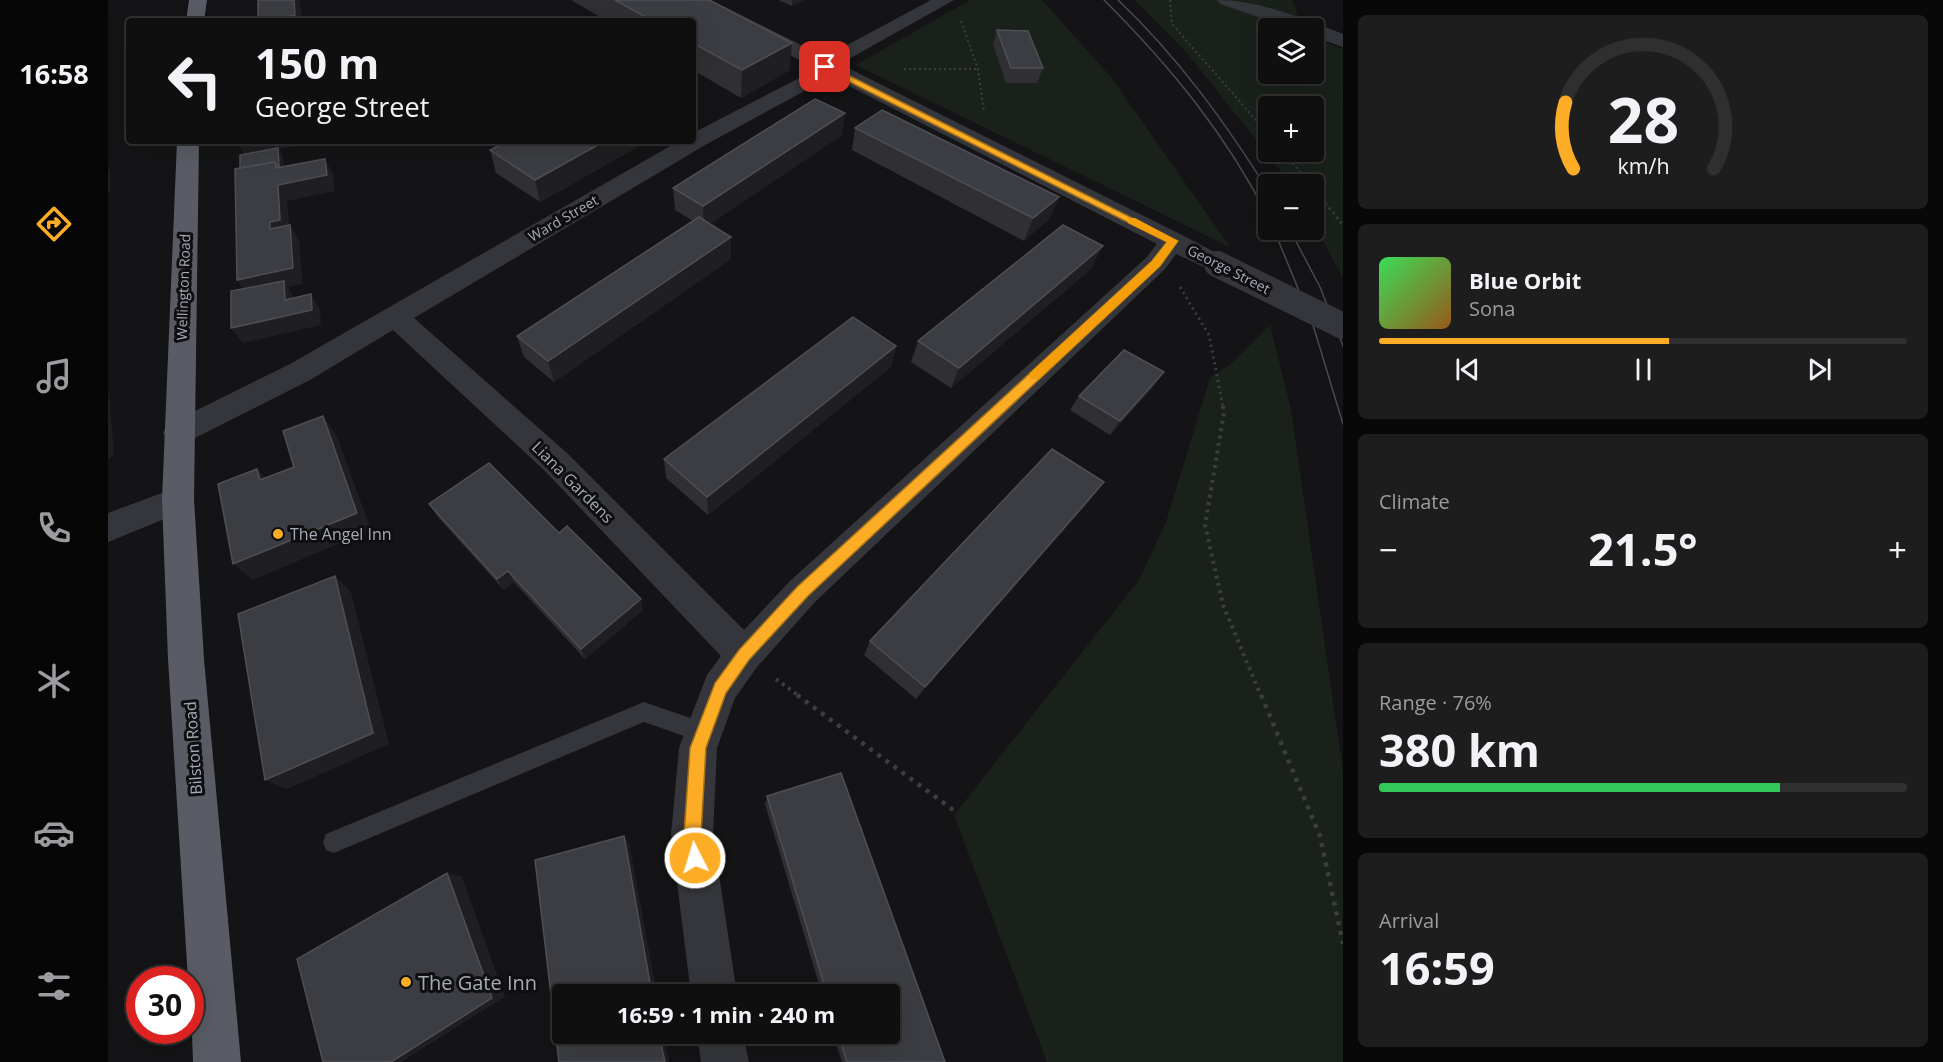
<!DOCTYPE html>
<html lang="en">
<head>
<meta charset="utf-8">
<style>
	:root { --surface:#0f0f10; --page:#1d1d1e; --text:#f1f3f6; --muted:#9b9c9f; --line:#2f2f30; --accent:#fdac25 }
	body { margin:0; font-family:"Open Sans",sans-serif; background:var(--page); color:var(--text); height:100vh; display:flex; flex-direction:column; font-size:22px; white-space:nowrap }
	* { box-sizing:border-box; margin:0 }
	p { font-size:20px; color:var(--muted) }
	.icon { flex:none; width:33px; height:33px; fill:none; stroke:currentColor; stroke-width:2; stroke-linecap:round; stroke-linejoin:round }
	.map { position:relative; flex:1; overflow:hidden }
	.side { display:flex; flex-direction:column; gap:15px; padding:15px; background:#080809; width:600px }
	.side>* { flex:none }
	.hud { position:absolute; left:18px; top:18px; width:570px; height:126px; border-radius:6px; box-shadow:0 6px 24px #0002,0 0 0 2px var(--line); background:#0f0f10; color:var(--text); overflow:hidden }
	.fabs { position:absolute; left:1150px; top:18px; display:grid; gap:12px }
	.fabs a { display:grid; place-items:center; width:66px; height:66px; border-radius:6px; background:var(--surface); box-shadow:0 6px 24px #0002,0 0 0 2px var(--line); font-size:30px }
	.speed { position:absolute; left:18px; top:966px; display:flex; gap:12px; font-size:30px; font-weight:700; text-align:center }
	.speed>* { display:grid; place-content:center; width:78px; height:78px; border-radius:50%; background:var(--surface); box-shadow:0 6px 24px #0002,0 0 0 2px var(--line); line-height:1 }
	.speed .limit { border:9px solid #d22; background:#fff; color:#111 }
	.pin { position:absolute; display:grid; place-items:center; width:51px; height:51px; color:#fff; margin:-26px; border-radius:12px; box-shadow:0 3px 9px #0006 }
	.me { position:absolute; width:66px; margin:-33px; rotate:355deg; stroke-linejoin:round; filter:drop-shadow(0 0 4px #0008) }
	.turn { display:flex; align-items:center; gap:21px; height:126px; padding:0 30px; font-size:27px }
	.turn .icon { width:78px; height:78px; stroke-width:2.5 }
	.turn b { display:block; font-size:42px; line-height:51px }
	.big { font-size:45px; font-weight:700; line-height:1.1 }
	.side .card { flex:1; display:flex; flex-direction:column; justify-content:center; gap:9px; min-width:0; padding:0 21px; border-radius:9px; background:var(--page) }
	.side .dial { align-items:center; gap:0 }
	.dial svg { height:156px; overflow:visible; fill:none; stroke:var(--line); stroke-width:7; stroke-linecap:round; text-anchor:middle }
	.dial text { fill:var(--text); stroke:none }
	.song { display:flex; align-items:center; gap:18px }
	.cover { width:72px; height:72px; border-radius:9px; background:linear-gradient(135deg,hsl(130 70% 55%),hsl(30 70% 35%)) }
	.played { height:6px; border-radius:3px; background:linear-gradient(90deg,var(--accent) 55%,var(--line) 55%) }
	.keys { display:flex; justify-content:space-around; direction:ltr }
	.heat { display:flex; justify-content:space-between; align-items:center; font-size:33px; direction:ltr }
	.charge { height:9px; border-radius:4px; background:linear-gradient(90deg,#34c759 76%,var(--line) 0) }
	.trip { position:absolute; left:444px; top:984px; width:348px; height:60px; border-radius:6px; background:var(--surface); box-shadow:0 6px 24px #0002,0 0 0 2px var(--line); font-weight:700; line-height:60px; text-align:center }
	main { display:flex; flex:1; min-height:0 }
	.menu { display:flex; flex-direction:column; width:108px; justify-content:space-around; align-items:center; background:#060606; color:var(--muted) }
	.menu .icon { width:42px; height:42px }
	.menu .active { color:var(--accent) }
	.menu b { font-size:27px; color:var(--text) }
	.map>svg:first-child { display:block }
</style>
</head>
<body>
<main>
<nav class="menu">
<b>16:58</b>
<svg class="icon active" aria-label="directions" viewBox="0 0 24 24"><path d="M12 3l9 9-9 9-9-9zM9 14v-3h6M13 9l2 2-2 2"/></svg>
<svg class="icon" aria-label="music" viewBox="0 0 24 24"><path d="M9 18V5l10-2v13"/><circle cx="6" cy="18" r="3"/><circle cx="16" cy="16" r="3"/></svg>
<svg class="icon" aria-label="phone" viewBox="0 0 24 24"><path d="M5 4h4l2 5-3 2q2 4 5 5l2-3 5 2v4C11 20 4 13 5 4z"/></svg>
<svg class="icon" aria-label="climate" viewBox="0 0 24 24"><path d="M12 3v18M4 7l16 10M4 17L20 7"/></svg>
<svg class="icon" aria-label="car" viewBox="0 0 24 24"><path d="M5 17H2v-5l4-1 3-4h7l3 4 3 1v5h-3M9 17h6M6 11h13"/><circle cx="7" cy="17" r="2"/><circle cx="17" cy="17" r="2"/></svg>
<svg class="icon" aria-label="filters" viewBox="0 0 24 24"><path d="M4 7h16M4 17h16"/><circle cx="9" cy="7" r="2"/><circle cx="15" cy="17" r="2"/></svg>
</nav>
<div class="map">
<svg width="1235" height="1062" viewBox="0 0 1235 1062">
	<rect width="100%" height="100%" fill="#141416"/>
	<!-- green -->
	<g fill="#1a211b" fill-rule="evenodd">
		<polygon points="862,0 934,0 1003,77 1122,247 748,65"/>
		<path d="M1027,0H1184L1191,20L1180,28H1161V74H1206V39L1235,49V278L1206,225V184H1183L1079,53ZM1161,106H1206V152H1161Z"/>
		<polygon points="1162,325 1183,410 1235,771 1235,1062 939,1062 846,815 1031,580 1058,522 1102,378 1125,362"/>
	</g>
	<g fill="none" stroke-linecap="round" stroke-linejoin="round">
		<!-- path-far3 -->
		<g stroke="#3b3d42" stroke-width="2" stroke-dasharray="2 3" stroke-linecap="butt">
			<polyline points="1062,0 1064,24 1161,135"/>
			<polyline points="853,21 870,69 876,112"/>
			<polyline points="796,69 870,69"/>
			<polyline points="1175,152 1199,180"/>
		</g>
		<!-- path-far2 -->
		<g stroke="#3b3d42" stroke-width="3" stroke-dasharray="2 4" stroke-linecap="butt">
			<polyline points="1197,178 1202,184"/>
			<polyline points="1206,189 1235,225"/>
			<polyline points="1072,287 1101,335 1115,407"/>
		</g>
		<!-- path-far1 -->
		<g stroke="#3b3d42" stroke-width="4" stroke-dasharray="3 4.5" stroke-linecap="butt">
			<polyline points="1115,406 1116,413 1097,525 1115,605 1153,696"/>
			<polyline points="668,679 691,696"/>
		</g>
		<!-- path -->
		<g stroke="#3b3d42" stroke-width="4.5" stroke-dasharray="4 6" stroke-linecap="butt">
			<polyline points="689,695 848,812"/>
			<polyline points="1153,695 1212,836 1235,944"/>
		</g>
		<!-- service -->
		<polygon fill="#35363b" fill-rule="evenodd" points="536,702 603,725 607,732 603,739 596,743 536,722 226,853 218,850 215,842 218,834"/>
		<!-- minor -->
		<g fill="#35363b" fill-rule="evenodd">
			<path d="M580,0H603L717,57L823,0H846L732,64L1074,235L1118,258L1122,264L1118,270L1109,273L1068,254L1057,269L706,603L649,667L627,698L609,748L605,835L629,994H583L563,835L571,748L599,675L613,656L437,471L285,330L202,380L81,441L70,445L59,441L55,433L59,425L182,364L571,141H585V133L697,75L705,67L583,4ZM720,75L1049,244L1039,257L682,581L636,630L459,453L306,318L599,144L711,83Z"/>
			<path d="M1109,0C1152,0 1195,19 1235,34V47L1206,37V28H1183L1112,4Z"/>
			<polygon points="589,1034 635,1034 641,1062 593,1062"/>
		</g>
		<!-- tertiary -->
		<polygon fill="#35363b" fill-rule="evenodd" points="70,487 81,491 86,500 81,509 0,542 0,513"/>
		<!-- trunk -->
		<g fill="#595c64" fill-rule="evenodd">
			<polygon points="81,0 99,0 96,21 78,21"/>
			<polygon points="69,141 91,141 86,500 96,659 133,1062 85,1062 82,980 80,980 60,659 54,500"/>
		</g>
		<!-- tram -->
		<g stroke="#484a50" stroke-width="1.5">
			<path d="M996,0C1062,66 1119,135 1161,219"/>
			<path d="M1010,0C1070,57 1117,122 1161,192"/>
			<polyline points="1166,230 1205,325 1235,424"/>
			<polyline points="1182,230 1212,287 1235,346"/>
		</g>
		<!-- minor-bridge -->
		<polyline stroke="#35363b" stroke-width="26" points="1109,264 1235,326"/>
	</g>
	<!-- wall -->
	<g fill="#303034">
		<polygon points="463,0 601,0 682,70 633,98 585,70 585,21 499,21"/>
		<polygon points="670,0 696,0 684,6"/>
		<polygon points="889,30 935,68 929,83 898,83 885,45"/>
		<polygon points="747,128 951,197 941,219 916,241 744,150"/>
		<polygon points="734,135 602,224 623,237 623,259 446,382 416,357 409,336 585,221 567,210 565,188"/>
		<polygon points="540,141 432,202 388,173 382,150"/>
		<polygon points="983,269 843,388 803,362 810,341"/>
		<polygon points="788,346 783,367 600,515 558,478 556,459"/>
		<polygon points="1046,386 1002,435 962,410 971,396"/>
		<polygon points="982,500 808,699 756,655 762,641"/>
		<polygon points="321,504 451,533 535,610 477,659 406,582 396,590 329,516"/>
		<polygon points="659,796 837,1062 734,1062 725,1034 782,1034 782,994 714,994 657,804"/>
	</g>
	<!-- shaded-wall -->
	<g fill="#1f1f22">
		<polygon points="153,0 192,0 193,4 191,4 193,8 194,21 150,21"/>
		<polygon points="684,0 696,0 684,6"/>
		<polygon points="684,43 682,70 633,98 634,70"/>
		<polygon points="737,113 734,135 596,228 595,206"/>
		<polygon points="128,141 203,141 203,144 171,149 175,156 177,184 217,159 225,174 227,191 179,201 182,236 162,229 162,222 168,168 167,162 170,150 137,155"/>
		<polygon points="497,141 540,141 432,202 427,180"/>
		<polygon points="0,169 2,171 2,193 0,193"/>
		<polygon points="951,197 941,219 916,241 925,218"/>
		<polygon points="182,225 191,240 195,284 180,287 185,296 187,314 203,294 212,309 213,325 135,343 123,328 140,296 129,280"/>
		<polygon points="623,237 623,259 446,382 440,361"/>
		<polygon points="995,246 983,269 843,388 851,368"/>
		<polygon points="788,346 783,367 600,515 599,497"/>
		<polygon points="1056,372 1046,386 1002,435 1012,421"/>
		<polygon points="0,393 1,395 6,454 0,460"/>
		<polygon points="215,416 229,436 263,530 145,580 125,564 249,513"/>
		<polygon points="149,469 167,488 152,480"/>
		<polygon points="996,482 982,500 808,699 817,687"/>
		<polygon points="400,571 406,582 396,590 389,579"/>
		<polygon points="227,576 243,592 281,744 179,789 157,780"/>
		<polygon points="533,599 535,610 477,659 473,649"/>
		<polygon points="516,836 521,842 549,994 544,994"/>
		<polygon points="339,873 354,877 397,997 293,1062 283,1062"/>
		<polygon points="551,1034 556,1034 561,1062 557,1062"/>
	</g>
	<!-- building -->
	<g fill="#3c3d42" stroke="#4d4f54" stroke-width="1.5">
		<polygon points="150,0 186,0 187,15 150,21"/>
		<polygon points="507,0 601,0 684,43 634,70 585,43 585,21 545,21"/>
		<polygon points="889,30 920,31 935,68 903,68"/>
		<polygon points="707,99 737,113 595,206 565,188"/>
		<polygon points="774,110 951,197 925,218 747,128"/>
		<polygon points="399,141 497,141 427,180 382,150"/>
		<polygon points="170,148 171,167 170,168 167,162 132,168 132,155"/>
		<polygon points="217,159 219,175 170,185 172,220 162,222 162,229 182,225 185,268 129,280 127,169 167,162 168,168"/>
		<polygon points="591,217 623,237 440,361 409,336"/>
		<polygon points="955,225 995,246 851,368 810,341"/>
		<polygon points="176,281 177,300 203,294 204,310 123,328 123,291"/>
		<polygon points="745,317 788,346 599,497 556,459"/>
		<polygon points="1016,350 1056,372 1012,421 971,396"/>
		<polygon points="215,416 249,513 125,564 110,484 149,469 152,480 186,467 175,431"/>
		<polygon points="944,449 996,482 817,687 762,641"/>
		<polygon points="381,463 451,533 459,526 533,599 473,649 400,571 389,579 321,504"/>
		<polygon points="227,576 265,733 157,780 130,614"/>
		<polygon points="733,773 837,1062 739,1062 730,1034 782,1034 782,994 719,994 659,796"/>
		<polygon points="516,836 544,994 454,994 454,1034 551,1034 557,1062 451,1062 427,860"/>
		<polygon points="339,873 384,998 283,1062 215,1062 189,959"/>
	</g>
	<!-- route -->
	<polygon fill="#fdac25" stroke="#a47018" stroke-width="1.5" points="714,65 720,65 1070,241 1052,266 700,596 641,660 618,693 598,748 593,835 596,858 593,864 587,866 581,864 576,835 582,748 607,683 631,650 689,587 1044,261 1059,242 714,68"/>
	<!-- slow -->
	<polygon fill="#f59e0b" points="1020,218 1027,218 1070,241 1052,266 931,379 922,379 922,373 1044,261 1059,242 1020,223"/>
	<!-- markers -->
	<g fill="#fdac25" stroke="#0f0f11" stroke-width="2">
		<circle cx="170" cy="534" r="6"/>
		<circle cx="298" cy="982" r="6"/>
	</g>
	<g text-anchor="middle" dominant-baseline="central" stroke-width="6" stroke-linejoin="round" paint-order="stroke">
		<!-- far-street labels -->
		<g font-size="14" fill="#a5abb7" stroke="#0f0f11">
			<text transform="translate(455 218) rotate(-30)">Ward Street</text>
			<text transform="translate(1121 269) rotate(27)">George Street</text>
			<text transform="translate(75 287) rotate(-88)">Wellington Road</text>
		</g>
		<!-- street labels -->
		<g font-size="16" fill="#a5abb7" stroke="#0f0f11">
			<text transform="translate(465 482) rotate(45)">Liana Gardens</text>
			<text transform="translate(85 748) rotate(-94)">Bilston Road</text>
		</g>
		<!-- poi labels -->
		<g font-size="16" fill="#a5abb7" stroke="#0f0f11" text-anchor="start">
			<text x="182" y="534">The Angel Inn</text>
		</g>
		<!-- near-poi labels -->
		<g font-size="20" fill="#a5abb7" stroke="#0f0f11" text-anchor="start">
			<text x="310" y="982">The Gate Inn</text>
		</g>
	</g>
</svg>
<div class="fabs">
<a><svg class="icon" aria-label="layers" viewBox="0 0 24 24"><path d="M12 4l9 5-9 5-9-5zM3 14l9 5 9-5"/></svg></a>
<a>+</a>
<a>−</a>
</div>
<div class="speed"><div class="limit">30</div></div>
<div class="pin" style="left:717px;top:67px;background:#d93025"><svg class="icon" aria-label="arrive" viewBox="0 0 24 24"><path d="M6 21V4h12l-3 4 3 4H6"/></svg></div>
<svg class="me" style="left:587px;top:858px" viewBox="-20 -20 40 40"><circle r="17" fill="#fdac25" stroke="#fff" stroke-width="3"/><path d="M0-11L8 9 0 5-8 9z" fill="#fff"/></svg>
<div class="trip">16:59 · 1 min · 240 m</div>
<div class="hud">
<div class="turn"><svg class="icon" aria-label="left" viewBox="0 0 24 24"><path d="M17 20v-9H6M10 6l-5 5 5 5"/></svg><div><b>150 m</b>George Street</div></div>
</div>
</div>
<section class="side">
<div class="card dial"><svg viewBox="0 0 100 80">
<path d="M14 69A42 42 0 1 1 86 69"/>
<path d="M14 69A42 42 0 0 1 10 35" stroke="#fdac25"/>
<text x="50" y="56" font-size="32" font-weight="700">28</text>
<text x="50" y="72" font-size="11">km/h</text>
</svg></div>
<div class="card">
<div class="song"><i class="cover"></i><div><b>Blue Orbit</b><p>Sona</p></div></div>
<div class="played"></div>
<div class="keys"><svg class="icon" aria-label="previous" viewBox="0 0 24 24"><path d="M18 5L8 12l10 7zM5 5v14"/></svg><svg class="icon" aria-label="pause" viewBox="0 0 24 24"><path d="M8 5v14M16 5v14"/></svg><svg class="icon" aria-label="next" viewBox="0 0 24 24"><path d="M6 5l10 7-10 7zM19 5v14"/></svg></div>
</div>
<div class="card"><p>Climate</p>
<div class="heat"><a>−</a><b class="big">21.5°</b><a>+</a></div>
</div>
<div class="card"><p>Range · 76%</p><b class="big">380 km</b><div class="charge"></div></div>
<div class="card"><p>Arrival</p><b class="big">16:59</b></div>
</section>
</main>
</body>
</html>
